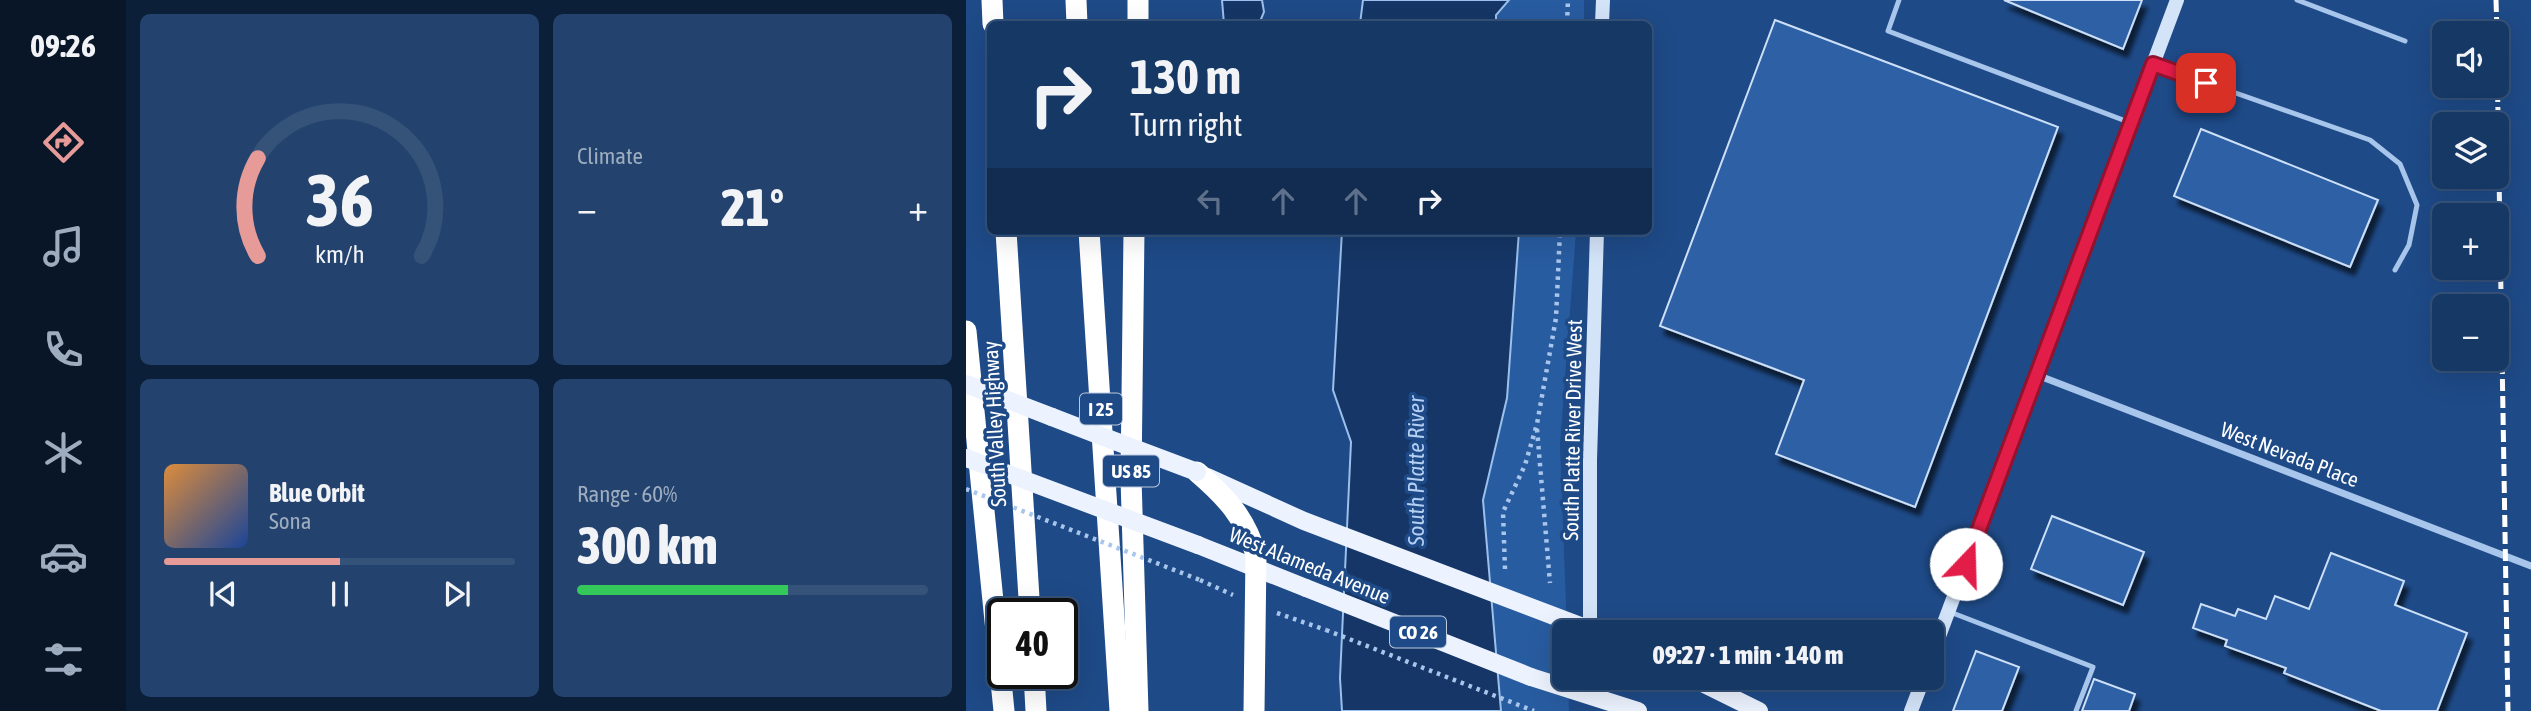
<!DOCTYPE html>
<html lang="en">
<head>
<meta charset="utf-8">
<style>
	:root { --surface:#163865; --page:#23436e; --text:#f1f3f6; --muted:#9eacbf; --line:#355279; --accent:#e69b98 }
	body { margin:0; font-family:"Asap Condensed",sans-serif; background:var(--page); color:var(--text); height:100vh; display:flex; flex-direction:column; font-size:26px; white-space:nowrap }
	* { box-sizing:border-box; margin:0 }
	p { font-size:23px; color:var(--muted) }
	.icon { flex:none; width:38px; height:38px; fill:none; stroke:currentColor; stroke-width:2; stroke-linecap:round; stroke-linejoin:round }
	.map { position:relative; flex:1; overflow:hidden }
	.details { display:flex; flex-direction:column; gap:14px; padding:14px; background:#0c1f38; width:840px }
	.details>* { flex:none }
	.banner { position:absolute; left:21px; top:21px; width:665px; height:214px; border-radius:10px; box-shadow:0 7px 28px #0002,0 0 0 2px var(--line); background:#163865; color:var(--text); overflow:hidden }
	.fabs { position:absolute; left:1466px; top:21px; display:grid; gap:14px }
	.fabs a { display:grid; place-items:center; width:77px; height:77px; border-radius:10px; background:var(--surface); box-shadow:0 7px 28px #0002,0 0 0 2px var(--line); font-size:35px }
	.speed { position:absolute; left:21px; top:598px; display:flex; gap:14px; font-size:35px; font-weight:700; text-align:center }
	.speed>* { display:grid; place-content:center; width:91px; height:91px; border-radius:50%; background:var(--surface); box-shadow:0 7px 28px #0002,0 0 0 2px var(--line); line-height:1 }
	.speed .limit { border:4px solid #111; border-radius:10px; background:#fff; color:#111 }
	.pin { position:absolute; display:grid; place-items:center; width:60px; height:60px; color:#fff; margin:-30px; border-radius:14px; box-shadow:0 4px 10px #0006 }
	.me { position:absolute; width:77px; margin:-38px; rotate:21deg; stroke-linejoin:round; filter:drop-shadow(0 0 5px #0008) }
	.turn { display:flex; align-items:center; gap:24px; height:147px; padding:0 28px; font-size:32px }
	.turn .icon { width:91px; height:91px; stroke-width:2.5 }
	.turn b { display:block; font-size:49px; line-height:60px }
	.lanes { display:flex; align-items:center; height:66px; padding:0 28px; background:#0003; justify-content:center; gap:35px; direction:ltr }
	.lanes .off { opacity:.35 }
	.big { font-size:52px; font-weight:800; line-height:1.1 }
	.details .card { flex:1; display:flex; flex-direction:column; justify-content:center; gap:10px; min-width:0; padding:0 24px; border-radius:10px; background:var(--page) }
	.details .dial { align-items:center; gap:0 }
	.dial svg { height:182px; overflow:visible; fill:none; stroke:var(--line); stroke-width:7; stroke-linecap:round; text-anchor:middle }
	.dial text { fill:var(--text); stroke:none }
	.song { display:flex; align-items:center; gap:21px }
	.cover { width:84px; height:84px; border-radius:10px; background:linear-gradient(135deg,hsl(30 70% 55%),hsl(220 70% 35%)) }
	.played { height:7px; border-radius:4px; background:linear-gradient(90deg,var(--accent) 50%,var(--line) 50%) }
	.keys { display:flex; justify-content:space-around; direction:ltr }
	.heat { display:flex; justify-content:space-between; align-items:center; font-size:38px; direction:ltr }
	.charge { height:10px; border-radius:5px; background:linear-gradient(90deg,#34c759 60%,var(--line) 0) }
	.details .tiles { flex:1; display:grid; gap:14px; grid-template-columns:repeat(2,1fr) }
	.trip { position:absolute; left:586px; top:620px; width:392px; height:70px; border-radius:10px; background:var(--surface); box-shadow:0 7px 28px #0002,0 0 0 2px var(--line); font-weight:800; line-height:70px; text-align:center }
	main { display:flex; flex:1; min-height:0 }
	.menu { display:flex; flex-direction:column; width:126px; justify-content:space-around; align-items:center; background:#091628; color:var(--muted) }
	.menu .icon { width:49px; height:49px }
	.menu .on { color:var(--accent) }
	.menu b { font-size:32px; color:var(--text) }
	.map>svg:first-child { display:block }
</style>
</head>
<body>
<main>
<nav class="menu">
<b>09:26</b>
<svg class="icon on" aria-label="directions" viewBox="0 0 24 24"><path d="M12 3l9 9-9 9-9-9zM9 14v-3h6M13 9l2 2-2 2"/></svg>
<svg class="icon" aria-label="music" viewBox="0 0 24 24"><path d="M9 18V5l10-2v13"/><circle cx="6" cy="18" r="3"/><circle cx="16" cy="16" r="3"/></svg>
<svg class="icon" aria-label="phone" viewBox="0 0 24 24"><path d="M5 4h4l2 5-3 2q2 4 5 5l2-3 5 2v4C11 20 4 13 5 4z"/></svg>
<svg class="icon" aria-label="climate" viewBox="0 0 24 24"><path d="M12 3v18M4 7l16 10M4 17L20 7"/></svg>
<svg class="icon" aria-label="car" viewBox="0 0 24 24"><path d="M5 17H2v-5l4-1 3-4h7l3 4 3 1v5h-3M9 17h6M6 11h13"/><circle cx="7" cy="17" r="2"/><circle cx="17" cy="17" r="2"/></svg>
<svg class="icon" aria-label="filters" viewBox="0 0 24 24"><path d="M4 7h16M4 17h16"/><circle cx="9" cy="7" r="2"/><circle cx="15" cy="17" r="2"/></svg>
</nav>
<section class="details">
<div class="tiles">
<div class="card dial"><svg viewBox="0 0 100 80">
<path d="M14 69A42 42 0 1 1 86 69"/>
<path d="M14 69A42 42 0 0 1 14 26" stroke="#e69b98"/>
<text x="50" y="56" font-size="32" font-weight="700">36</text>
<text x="50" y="72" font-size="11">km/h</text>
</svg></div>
<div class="card"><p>Climate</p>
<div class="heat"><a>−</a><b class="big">21°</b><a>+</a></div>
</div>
<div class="card">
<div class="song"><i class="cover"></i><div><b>Blue Orbit</b><p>Sona</p></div></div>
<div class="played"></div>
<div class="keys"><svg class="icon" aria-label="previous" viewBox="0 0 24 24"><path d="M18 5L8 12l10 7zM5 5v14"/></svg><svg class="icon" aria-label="pause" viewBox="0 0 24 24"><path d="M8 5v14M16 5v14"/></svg><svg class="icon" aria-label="next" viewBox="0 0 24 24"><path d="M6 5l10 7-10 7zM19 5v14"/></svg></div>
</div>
<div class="card"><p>Range · 60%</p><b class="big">300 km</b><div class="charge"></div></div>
</div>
</section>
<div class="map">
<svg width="1565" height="711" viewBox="0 0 1565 711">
	<defs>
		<filter id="shadow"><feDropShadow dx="4.5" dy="8" stdDeviation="2" flood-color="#0009"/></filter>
	</defs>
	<rect width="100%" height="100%" fill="#1e4a87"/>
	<!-- green -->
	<g fill="#285ca0">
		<polygon points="543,0 618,0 618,24 530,24 530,15"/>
		<polygon points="553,231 610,231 594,445 601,632 598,677 602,677 603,711 535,711 517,500 541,398"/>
	</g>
	<!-- water -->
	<g fill="#153666" stroke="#9bc0ec" stroke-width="2">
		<polygon points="256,0 296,0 298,12 293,24 258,24"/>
		<polygon points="397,0 543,0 530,15 530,24 394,24"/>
		<polygon points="376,231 553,231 541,398 517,500 535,711 376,711 374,678 385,442 367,390"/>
	</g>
	<!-- building -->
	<g fill="#2e61a5" stroke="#cde0f8" stroke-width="2" filter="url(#shadow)">
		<polygon points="1038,0 1176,0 1157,49"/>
		<polygon points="809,20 1092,127 949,507 810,454 838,380 694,326"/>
		<polygon points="1235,129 1412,200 1384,267 1208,196"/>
		<polygon points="1086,516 1178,552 1157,605 1065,569"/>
		<polygon points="1365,553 1438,581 1429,605 1501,633 1471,711 1415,711 1318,673 1320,668 1259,646 1261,640 1227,628 1235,604 1269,616 1272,609 1300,619 1309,596 1343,609"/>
		<polygon points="1010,651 1053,667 1036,711 987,711"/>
		<polygon points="1128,679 1169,694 1163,711 1116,711"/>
	</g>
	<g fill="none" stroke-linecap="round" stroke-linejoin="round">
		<!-- path -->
		<g stroke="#a8c5eb" stroke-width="4.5" stroke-dasharray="3.5 5" stroke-linecap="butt">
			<polyline points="601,24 602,0"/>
			<polyline points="571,429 584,583"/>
			<polyline points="539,569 537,512 559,465 571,424 590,318 594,231"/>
			<polyline points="234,580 267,595"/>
			<polyline points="311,613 360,630"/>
		</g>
		<!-- lane -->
		<g stroke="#a8c5eb" stroke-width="5">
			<polyline points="933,0 922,31 1165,123"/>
			<polyline points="1331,0 1439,41"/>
			<polyline points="1187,64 1404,140 1434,164 1451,205 1443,245 1429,270"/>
			<polyline points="984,612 1127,667 1110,711"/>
		</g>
		<!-- street -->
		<polyline stroke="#a8c5eb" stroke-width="7" points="1071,375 1565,566"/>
		<!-- secondary -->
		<g stroke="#d3e3f8" stroke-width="14">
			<polyline points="636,24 637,0"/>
			<polyline points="624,629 624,460 631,231"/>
			<polyline points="966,655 1211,0"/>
			<polyline points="945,711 958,677"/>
		</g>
		<!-- primary -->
		<g stroke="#ecf3fe" stroke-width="18">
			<polyline points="86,417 130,434"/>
			<polyline points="241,477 338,521 630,632"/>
			<polyline points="232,545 340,588"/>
			<polyline points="565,677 672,711"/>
			<polyline points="724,677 793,711"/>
		</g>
		<!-- highway -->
		<g stroke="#fff" stroke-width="21">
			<polyline points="26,0 27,24"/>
			<polyline points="110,0 111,24"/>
			<polyline points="172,24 172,0"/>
			<polyline points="40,231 64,614"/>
			<polyline points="123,231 154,711"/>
			<polyline points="168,231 165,478 172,711"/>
			<polyline points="0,331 38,711"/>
			<path d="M231,472C259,496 280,518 290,555L288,711"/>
			<polyline points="68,674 70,711"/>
		</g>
		<!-- rail -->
		<g stroke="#fff" stroke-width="5" stroke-dasharray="12 5" stroke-linecap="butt">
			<polyline points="1530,0 1531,33"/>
			<polyline points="1531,56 1542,711"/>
		</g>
		<!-- path-bridge -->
		<g stroke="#a8c5eb" stroke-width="4.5" stroke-dasharray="3.5 5" stroke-linecap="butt">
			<polyline points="0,489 234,580"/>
			<polyline points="360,630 568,711"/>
		</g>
		<!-- primary-bridge -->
		<g stroke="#ecf3fe" stroke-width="18">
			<polyline points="0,384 86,417"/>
			<polyline points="130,434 231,472"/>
			<polyline points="0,458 232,545"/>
			<polyline points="340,588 565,677"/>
		</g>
	</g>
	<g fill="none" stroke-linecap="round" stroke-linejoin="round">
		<defs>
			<polyline id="route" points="1000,564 1187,64 1240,83"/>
		</defs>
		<!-- route casing -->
		<use href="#route" stroke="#92132f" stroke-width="18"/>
		<!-- route -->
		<use href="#route" stroke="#e11d48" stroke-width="12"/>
	</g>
	<g text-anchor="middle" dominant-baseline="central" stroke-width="7" stroke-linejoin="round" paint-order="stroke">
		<!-- shield labels -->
		<g fill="#1e4a87" stroke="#bcc9db" stroke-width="2">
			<rect x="114" y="393.5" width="42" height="31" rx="5"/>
			<rect x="137" y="455.5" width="56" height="31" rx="5"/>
			<rect x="424" y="616.5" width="56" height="31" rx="5"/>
		</g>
		<g font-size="19" font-weight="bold" fill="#fff">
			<text x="135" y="409">I 25</text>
			<text x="165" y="471">US 85</text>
			<text x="452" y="632">CO 26</text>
		</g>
		<!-- street labels -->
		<g font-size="21" fill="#fff" stroke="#1e4a87">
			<text transform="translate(28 424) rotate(-93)">South Valley Highway</text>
			<text transform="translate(606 430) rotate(-89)">South Platte River Drive West</text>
			<text transform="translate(1324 454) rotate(21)">West Nevada Place</text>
			<text transform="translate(344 565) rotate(22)">West Alameda Avenue</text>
		</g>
		<!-- water labels -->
		<g font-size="23" font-style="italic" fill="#b4cff2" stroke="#1e4a87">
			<text transform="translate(450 471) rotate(-90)">South Platte River</text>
		</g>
	</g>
</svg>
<div class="fabs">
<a><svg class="icon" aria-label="sound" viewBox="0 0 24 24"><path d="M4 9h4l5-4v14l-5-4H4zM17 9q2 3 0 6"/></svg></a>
<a><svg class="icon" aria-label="layers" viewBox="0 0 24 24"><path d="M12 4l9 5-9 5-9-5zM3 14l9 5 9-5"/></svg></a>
<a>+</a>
<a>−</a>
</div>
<div class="speed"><div class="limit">40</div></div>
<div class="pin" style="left:1240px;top:83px;background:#d93025"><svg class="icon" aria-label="arrive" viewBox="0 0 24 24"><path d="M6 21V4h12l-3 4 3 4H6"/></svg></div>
<svg class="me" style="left:1000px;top:564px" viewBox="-20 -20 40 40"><circle r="19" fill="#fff"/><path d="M0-13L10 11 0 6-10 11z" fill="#e11d48"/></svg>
<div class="trip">09:27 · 1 min · 140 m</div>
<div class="banner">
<div class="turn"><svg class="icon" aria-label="right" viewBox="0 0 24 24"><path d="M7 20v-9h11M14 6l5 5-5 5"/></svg><div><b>130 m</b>Turn right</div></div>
<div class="lanes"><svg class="icon off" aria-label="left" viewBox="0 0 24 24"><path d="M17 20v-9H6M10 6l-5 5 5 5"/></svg><svg class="icon off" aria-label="ahead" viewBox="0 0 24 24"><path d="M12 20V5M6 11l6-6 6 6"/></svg><svg class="icon off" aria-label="ahead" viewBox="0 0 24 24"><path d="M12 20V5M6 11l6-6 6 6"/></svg><svg class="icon" aria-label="right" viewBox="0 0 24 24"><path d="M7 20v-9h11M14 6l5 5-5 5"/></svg></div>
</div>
</div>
</main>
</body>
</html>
